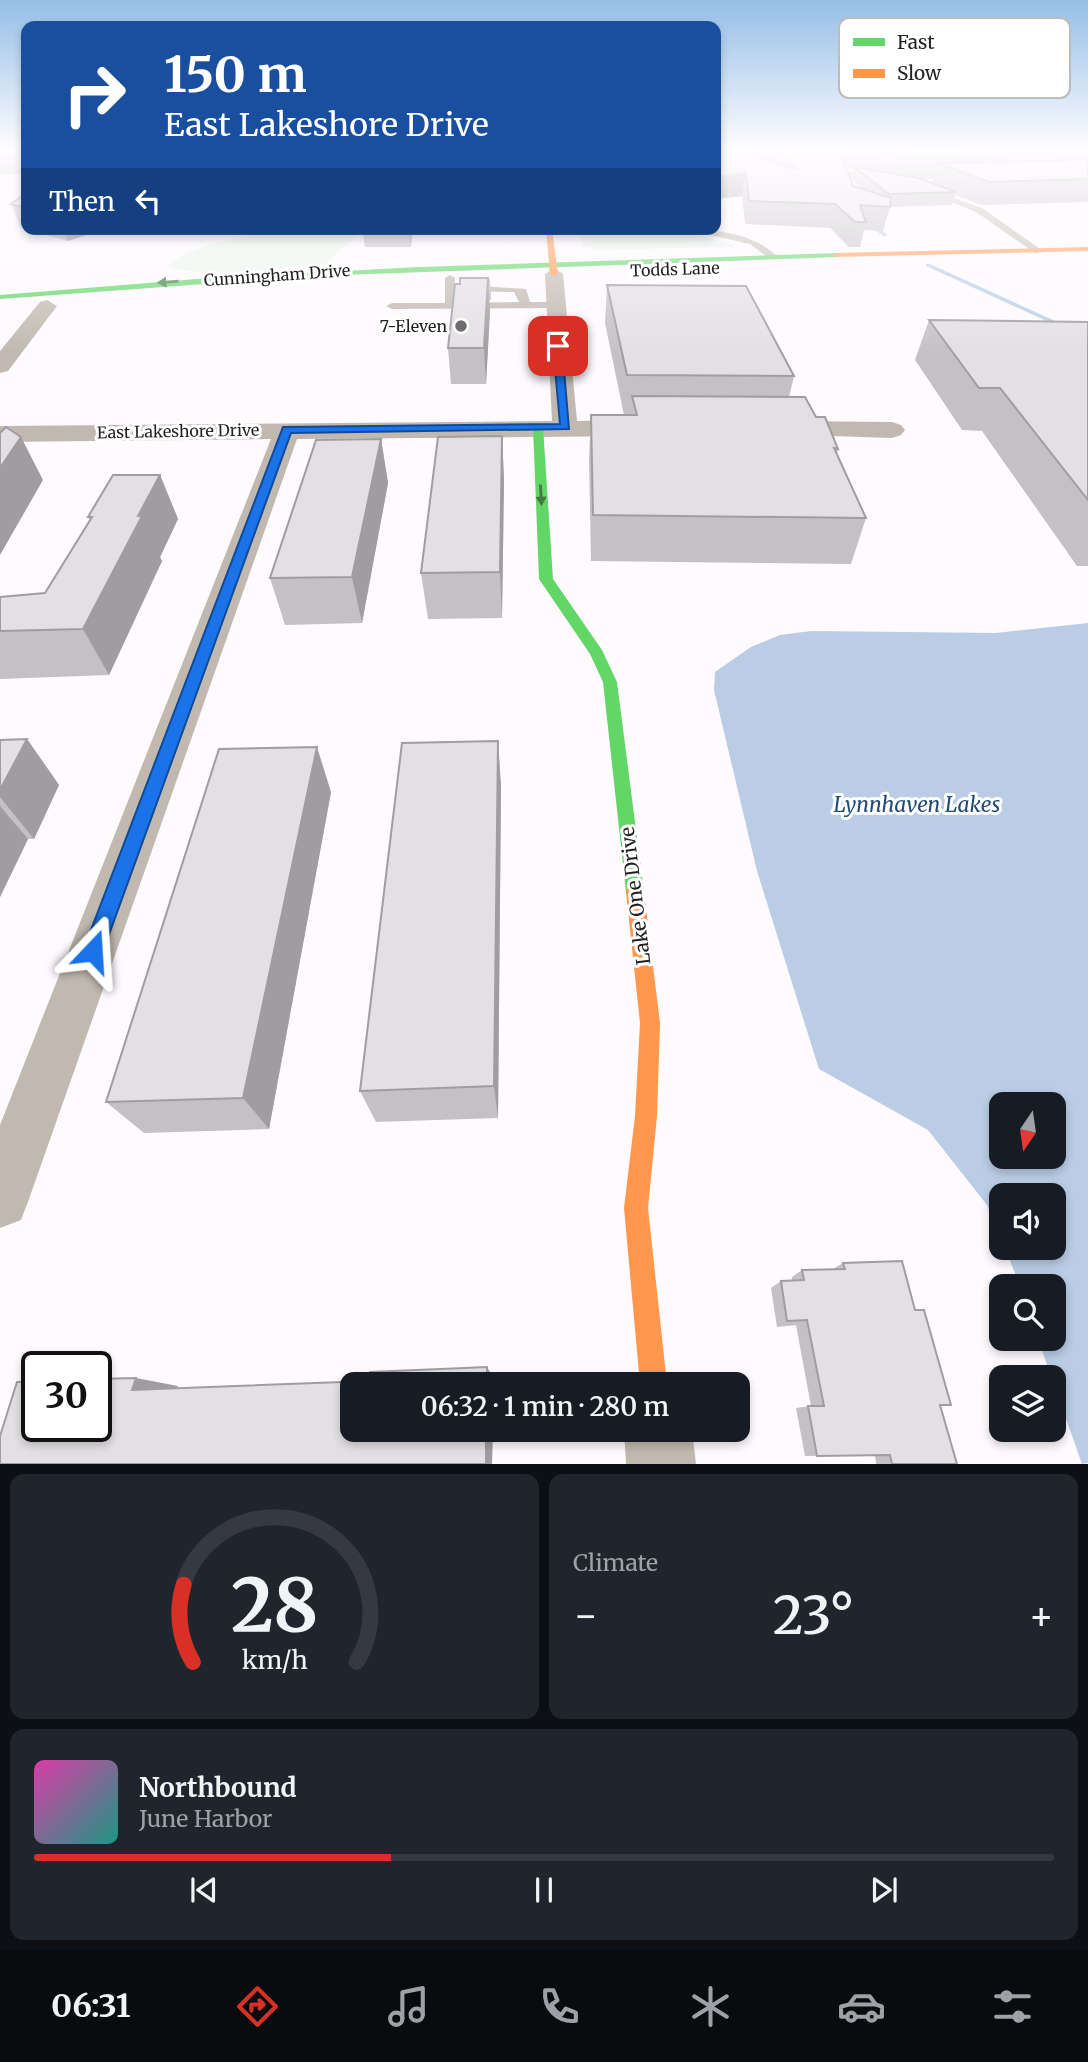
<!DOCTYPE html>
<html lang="en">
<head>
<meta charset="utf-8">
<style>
	:root { --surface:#171b24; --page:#20242c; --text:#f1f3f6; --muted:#9ea1a6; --line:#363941; --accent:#d93025 }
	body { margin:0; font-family:Merriweather,serif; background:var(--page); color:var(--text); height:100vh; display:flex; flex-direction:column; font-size:26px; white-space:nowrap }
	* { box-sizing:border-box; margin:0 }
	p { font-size:23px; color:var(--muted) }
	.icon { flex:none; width:38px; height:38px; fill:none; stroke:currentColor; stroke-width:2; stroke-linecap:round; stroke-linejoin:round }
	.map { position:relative; height:1464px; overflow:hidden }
	.drawer { display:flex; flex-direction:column; gap:10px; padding:10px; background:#0d0f14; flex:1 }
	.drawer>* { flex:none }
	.banner { position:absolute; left:21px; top:21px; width:700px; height:214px; border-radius:14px; box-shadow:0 4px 10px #0003; background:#1a4fa0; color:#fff; overflow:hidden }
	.needle { width:46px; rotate:193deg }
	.fabs { position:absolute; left:989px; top:1092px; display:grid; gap:14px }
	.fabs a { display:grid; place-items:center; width:77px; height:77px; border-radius:14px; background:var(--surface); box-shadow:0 4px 10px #0003; font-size:35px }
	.speed { position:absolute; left:21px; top:1351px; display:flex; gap:14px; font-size:35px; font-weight:700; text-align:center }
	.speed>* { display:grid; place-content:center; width:91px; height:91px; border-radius:50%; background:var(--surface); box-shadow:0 4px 10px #0003; line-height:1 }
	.speed .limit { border:4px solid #111; border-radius:10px; background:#fff; color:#111 }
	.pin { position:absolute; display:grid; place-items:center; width:60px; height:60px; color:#fff; margin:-30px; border-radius:14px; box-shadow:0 4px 10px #0006 }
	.me { position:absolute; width:77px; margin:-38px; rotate:20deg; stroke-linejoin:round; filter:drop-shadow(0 0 5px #0008) }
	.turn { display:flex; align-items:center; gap:24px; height:147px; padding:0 28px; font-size:32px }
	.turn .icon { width:91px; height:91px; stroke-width:2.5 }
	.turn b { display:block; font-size:49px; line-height:60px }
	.then { display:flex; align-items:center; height:66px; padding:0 28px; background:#0003; gap:14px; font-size:26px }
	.big { font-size:52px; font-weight:600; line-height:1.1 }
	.drawer .widget { flex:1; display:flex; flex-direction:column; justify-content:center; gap:10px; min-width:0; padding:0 24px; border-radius:14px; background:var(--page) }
	.drawer .dial { align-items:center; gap:0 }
	.dial svg { height:182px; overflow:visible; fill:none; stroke:var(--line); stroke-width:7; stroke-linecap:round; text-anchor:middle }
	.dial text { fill:var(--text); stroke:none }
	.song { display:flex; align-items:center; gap:21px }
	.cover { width:84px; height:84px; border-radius:10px; background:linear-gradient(135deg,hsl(320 70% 55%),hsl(170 70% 35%)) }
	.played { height:7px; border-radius:4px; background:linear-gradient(90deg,var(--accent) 35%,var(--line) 35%) }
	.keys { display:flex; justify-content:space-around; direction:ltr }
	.heat { display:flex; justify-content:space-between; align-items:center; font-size:38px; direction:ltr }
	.drawer .tiles { flex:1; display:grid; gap:10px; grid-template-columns:1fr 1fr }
	.widget:last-child { grid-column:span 2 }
	.trip { position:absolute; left:340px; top:1372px; width:410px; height:70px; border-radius:14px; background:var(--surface); box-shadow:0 4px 10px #0003; font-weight:600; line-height:70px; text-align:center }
	.tab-bar { display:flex; height:112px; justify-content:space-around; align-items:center; background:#090b0e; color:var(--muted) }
	.tab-bar .icon { width:49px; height:49px }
	.tab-bar .selected { color:var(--accent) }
	.tab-bar b { font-size:32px; color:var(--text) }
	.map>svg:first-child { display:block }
</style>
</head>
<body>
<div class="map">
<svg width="1088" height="1464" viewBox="0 0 1088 1464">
	<rect width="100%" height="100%" fill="#fefafe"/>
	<!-- green -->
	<g fill="#eaf5ec">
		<path d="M265,229H358C356,247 334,249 326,264C287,266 200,280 167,266C195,243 232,242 265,229Z"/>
		<polygon points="578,229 664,229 735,244 731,247 597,250 584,246"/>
	</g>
	<!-- water -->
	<path fill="#bacde5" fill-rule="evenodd" d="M1088,623V1463L1082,1464L1038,1339H1054V1286H1020L1005,1248H1054V1195H1001V1239L987,1205L928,1130L819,1069L757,871L714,690L715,672L751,647L780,635L811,631L996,633ZM1001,1104H1054V1157H1001Z"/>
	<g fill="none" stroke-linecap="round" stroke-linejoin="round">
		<!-- stream -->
		<g fill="#bacde5" fill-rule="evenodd">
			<polygon points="868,221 887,234 887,236 883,236 866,223"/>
			<polygon points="926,264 930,264 1088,336 1088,340 926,266"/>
		</g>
		<!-- lane -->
		<g fill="#c1b9b0" fill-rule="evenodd">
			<polygon points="810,151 818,151 841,170 885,179 881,181 836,174"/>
			<polygon points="926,188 982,208 1043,251 1035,253 976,212 926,192"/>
			<path d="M683,229C715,229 754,233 778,257L770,259L750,244Z"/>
			<polygon points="450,275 455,278 455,303 519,302 514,292 463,291 458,288 463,285 526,289 530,302 555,302 561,305 555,308 392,309 386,306 392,303 445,303 445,278"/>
		</g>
		<!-- street -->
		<g fill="#c1b9b0" fill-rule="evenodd">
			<polygon points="554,268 563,274 577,421 642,420 651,423 655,428 651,433 642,436 297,439 29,1199 21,1220 0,1228 0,1125 271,439 0,442 0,426 552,421 545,274"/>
			<polygon points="47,300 57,306 8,371 0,373 0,351 40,302"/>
			<polygon points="779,421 892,422 901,425 905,430 901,435 892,438 770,434 766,429 770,424"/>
			<polygon points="624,1430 692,1430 696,1464 626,1464"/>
		</g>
		<!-- fast -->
		<g fill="#63d668" fill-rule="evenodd">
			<polygon points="836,253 839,257 313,276 0,299 0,295 209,278 418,267"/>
			<polygon points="538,424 543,427 553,579 602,650 617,682 644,892 642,898 635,900 628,898 626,892 603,682 590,654 539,579 533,427"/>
		</g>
		<!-- slow -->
		<g fill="#ff974d" fill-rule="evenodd">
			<polygon points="546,229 552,229 558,274 554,276 550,274"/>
			<polygon points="1088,247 1088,251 836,257 832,255 836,253"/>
			<polygon points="635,884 642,886 644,892 660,1023 657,1116 648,1208 667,1384 640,1384 624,1208 635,1116 640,1023 626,892 628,886"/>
		</g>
	</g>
	<!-- wall -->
	<g fill="#c3c1c3" fill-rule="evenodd">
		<polygon points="0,151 26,151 26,174 0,175"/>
		<path d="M716,151L759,157L752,151H1088V202L981,205L956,195L952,205L890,207L883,231L864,230L860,247H849L830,228L745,224L742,196L716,199ZM846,168L854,169L851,179L864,190L853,186ZM921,179H933L932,183Z"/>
		<polygon points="26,193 26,229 94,229 86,235 68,241 21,228 11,204"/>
		<polygon points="362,229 412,229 411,247 365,247"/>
		<polygon points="490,279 491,294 491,300 489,300 490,311 486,384 451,384 448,348 460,284"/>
		<polygon points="607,285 794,376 789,397 816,417 838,449 837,454 866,518 851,564 591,561 589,458 591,415 624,415 605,323"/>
		<polygon points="929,320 1088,322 1088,566 1077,566 982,431 962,430 915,360"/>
		<polygon points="502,436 504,480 502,618 428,619 421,573"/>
		<polygon points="381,439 388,483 362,623 285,625 270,578"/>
		<polygon points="160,475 178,519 160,557 162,561 109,675 0,679 0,597 45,593 90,521 88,517"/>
		<polygon points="27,739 59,785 34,839 28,839 0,897 0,740"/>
		<polygon points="498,741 501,787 498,1118 376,1122 360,1091"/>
		<polygon points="331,792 269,1129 144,1133 106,1102"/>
		<polygon points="843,1263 915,1310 951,1405 941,1406 957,1464 876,1464 875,1455 805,1456 796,1408 811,1406 796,1325 777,1327 771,1288 781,1281 792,1281 792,1277 802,1270 833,1269"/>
	</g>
	<!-- shaded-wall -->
	<g fill="#9f9d9f">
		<polygon points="746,173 742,196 716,199 716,177"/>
		<polygon points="63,229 94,229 86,235 68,241"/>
		<polygon points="409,229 412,229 411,247"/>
		<polygon points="488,278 490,311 486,384 484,348"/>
		<polygon points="502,436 504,480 502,618 500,572"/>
		<polygon points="21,437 43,480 0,555 0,468"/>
		<polygon points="381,439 388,483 362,623 352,577"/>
		<polygon points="160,475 178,519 160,557 162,561 109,675 83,629 138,516"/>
		<polygon points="27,739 59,785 34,839 0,797 0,790"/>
		<polygon points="498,741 501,787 498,1118 494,1086"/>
		<polygon points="317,747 331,792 269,1129 243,1098"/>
		<polygon points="0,806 28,839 0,897"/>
		<polygon points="487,1367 493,1377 493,1384 487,1384"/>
		<polygon points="136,1378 178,1386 175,1398 132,1390"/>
		<polygon points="486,1430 493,1430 492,1464 486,1464"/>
	</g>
	<!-- building -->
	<g fill="#e3e0e3" stroke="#9f9d9f" stroke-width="2">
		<polygon points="0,151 26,151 26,154 0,155"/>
		<polygon points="716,151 738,151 797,169 778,151 838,151 840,152 853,186 891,198 890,207 860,205 866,222 855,222 835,204 749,201 746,173 716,177"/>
		<polygon points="876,151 1088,151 919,158"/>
		<polygon points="1088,160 1088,179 989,182 938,163"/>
		<polygon points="854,167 918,178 956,192 889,194"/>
		<polygon points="26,193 26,208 11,204"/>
		<polygon points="460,278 488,278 484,348 448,348 455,284 460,284"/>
		<polygon points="607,285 746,286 794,376 627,375"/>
		<polygon points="929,320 1088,322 1088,500 1000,388 979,388"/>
		<polygon points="632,396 805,397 816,417 825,417 838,449 834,448 866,518 593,515 591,415 637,415"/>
		<polygon points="6,427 21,437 0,468 0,433"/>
		<polygon points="502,436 500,572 421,573 438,437"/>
		<polygon points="381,439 352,577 270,578 316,440"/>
		<polygon points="113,475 160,475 138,516 142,516 83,629 0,631 0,597 45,593 92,517 88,517"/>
		<polygon points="27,739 0,790 0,740"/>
		<polygon points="498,741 494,1086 360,1091 402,743"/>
		<polygon points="317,747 243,1098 106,1102 219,749"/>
		<polygon points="902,1261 915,1310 924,1310 951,1405 940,1405 957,1464 892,1464 890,1455 817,1456 808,1406 824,1406 807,1320 787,1321 781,1281 804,1280 802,1270 845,1269 843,1263"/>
		<polygon points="487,1367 487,1384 352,1384 352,1430 486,1430 486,1464 0,1464 0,1436 17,1382 37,1382 37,1426 96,1426 96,1379 136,1378 132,1390 369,1381 370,1372"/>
	</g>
	<!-- one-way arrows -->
	<defs><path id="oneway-solid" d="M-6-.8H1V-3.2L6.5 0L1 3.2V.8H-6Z" transform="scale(1.75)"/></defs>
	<g fill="#427a45">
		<use href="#oneway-solid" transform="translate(168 282) rotate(176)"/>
		<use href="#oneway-solid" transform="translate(541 495) rotate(87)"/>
	</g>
	<!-- sky -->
	<linearGradient id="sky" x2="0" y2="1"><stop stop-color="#95bee7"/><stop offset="0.42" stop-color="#fffdff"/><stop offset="1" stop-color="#fffdff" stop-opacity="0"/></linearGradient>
	<rect width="1088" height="356" fill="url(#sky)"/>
	<!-- route -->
	<polygon fill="#1a73e8" stroke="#114b97" stroke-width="2" points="558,343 562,346 569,429 291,433 103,951 100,957 93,960 86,957 83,951 283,427 560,424 553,346"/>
	<!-- markers -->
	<circle fill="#6f6c6f" stroke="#fff" stroke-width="2.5" cx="461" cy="326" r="7"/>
	<g text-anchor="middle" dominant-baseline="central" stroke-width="6" stroke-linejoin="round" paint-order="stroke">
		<!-- far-street labels -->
		<g font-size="16" fill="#221f22" stroke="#fff">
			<text transform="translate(675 269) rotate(-2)">Todds Lane</text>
			<text transform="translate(277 275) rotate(-4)">Cunningham Drive</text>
			<text transform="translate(178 431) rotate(-1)">East Lakeshore Drive</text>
		</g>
		<!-- far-poi labels -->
		<g font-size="16" fill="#221f22" stroke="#fff" text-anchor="end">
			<text x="447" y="326">7-Eleven</text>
		</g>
		<!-- street labels -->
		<g font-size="19" fill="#221f22" stroke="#fff">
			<text transform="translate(635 896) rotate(-97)">Lake One Drive</text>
		</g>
		<!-- water labels -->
		<g font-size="21" font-style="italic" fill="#214b76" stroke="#fff">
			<text x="917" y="804">Lynnhaven Lakes</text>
		</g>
	</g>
	<!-- legend -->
	<rect x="839" y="18" width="231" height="80" rx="10" fill="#fff" stroke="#bdbcbd" stroke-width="2"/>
	<rect x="853" y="38" width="32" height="8" fill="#63d668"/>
	<rect x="853" y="69" width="32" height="9" fill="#ff974d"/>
	<g font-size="19" fill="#221f22">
		<text x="897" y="49">Fast</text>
		<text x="897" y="80">Slow</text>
	</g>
</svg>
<div class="fabs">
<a><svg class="needle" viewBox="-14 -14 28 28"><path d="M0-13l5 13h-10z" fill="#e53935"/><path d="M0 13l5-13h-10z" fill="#9ea1a6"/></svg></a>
<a><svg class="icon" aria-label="sound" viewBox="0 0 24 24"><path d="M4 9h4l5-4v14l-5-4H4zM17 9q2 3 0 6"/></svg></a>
<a><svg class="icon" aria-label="search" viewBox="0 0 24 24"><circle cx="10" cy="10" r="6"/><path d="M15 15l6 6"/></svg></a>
<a><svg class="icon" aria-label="layers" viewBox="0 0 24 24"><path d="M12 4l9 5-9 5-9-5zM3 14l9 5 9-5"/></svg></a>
</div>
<div class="speed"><div class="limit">30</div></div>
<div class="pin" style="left:558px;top:346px;background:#d93025"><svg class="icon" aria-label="arrive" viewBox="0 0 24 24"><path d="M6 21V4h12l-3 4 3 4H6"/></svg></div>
<svg class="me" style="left:93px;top:951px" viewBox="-20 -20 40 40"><path d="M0-17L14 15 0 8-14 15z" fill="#1a73e8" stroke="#fff" stroke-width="4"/></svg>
<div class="trip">06:32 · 1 min · 280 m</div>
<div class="banner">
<div class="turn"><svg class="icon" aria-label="right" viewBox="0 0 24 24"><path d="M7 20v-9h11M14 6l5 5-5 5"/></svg><div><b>150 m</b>East Lakeshore Drive</div></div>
<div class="then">Then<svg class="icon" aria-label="left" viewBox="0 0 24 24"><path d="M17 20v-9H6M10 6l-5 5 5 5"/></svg></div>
</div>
</div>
<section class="drawer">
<div class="tiles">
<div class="widget dial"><svg viewBox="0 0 100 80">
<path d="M14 69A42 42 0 1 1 86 69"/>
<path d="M14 69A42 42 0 0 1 10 35" stroke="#d93025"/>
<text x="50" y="56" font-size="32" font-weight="700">28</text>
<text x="50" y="72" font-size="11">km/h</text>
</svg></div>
<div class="widget"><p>Climate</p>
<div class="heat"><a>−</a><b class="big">23°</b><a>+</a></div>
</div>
<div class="widget">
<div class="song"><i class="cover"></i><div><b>Northbound</b><p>June Harbor</p></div></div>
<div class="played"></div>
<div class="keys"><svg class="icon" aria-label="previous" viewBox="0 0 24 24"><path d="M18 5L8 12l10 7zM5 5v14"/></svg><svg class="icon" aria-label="pause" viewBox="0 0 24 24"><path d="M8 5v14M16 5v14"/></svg><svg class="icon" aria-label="next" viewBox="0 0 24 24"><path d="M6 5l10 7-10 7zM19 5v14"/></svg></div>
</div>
</div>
</section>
<nav class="tab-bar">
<b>06:31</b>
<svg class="icon selected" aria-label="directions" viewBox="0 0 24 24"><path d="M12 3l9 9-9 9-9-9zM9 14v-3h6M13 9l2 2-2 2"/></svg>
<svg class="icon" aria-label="music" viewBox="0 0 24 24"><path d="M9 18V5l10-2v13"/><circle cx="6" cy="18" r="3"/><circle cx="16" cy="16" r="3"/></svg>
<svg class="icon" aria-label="phone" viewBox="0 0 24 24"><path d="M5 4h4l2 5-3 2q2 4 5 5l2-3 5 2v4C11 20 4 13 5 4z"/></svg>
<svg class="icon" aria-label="climate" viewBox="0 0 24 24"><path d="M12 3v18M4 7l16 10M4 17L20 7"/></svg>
<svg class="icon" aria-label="car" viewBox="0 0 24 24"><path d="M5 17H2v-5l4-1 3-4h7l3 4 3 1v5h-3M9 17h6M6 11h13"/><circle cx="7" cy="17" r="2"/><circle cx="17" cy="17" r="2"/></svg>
<svg class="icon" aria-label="filters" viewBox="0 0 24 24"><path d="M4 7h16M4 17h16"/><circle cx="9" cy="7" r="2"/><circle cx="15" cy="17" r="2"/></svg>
</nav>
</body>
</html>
